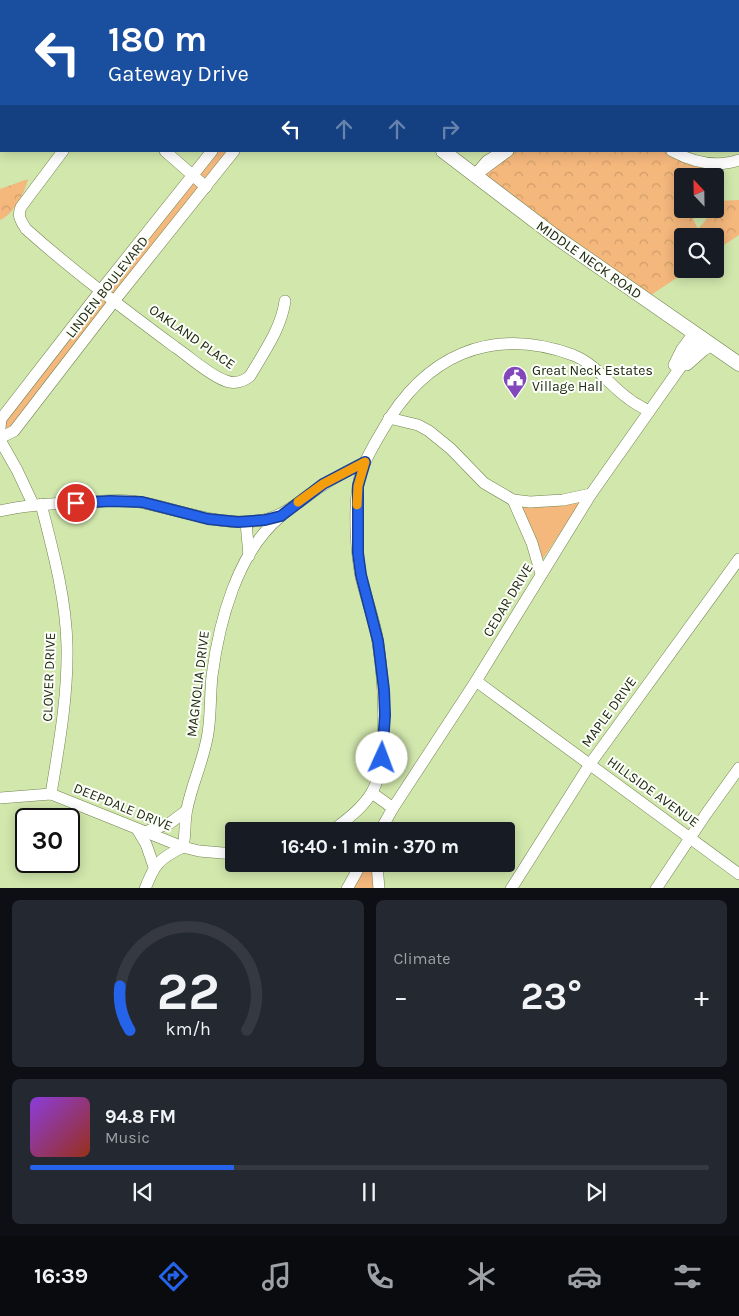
<!DOCTYPE html>
<html lang="en">
<head>
<meta charset="utf-8">
<style>
	:root { --surface:#171b24; --page:#242831; --text:#f1f3f6; --muted:#9ea1a6; --line:#363941; --accent:#2563eb }
	body { margin:0; font-family:Karla,sans-serif; background:var(--page); color:var(--text); height:100vh; display:flex; flex-direction:column; font-size:19px; white-space:nowrap }
	* { box-sizing:border-box; margin:0 }
	p { font-size:16px; color:var(--muted) }
	.icon { flex:none; width:28px; height:28px; fill:none; stroke:currentColor; stroke-width:2; stroke-linecap:round; stroke-linejoin:round }
	.map { position:relative; height:888px; overflow:hidden }
	.drawer { display:flex; flex-direction:column; gap:12px; padding:12px; background:#0d0f14; flex:1 }
	.drawer>* { flex:none }
	.guide { position:absolute; left:0px; top:0px; width:740px; height:152px; box-shadow:0 2px 12px #0003; background:#1a4fa0; color:#fff; overflow:hidden }
	.needle { width:32px; rotate:338deg }
	.tools { position:absolute; left:674px; top:168px; display:grid; gap:10px }
	.tools a { display:grid; place-items:center; width:50px; height:50px; border-radius:5px; background:var(--surface); box-shadow:0 2px 12px #0003; font-size:25px }
	.speed { position:absolute; left:15px; top:808px; display:flex; gap:10px; font-size:25px; font-weight:700; text-align:center }
	.speed>* { display:grid; place-content:center; width:65px; height:65px; border-radius:50%; background:var(--surface); box-shadow:0 2px 12px #0003; line-height:1 }
	.speed .limit { border:2px solid #111; border-radius:8px; background:#fff; color:#111 }
	.pin { position:absolute; display:grid; place-items:center; width:42px; height:42px; color:#fff; margin:-21px; border:2px solid #fff; border-radius:50%; box-shadow:0 1px 5px #0007 }
	.me { position:absolute; width:55px; margin:-28px; rotate:2deg; stroke-linejoin:round; filter:drop-shadow(0 0 4px #0008) }
	.turn { display:flex; align-items:center; gap:18px; height:105px; padding:0 25px; font-size:22px }
	.turn .icon { width:65px; height:65px; stroke-width:2.5 }
	.turn b { display:block; font-size:35px; line-height:42px }
	.lanes { display:flex; align-items:center; height:48px; padding:0 25px; background:#0003; justify-content:center; gap:25px; direction:ltr }
	.lanes .off { opacity:.35 }
	.big { font-size:38px; font-weight:700; line-height:1.1 }
	.drawer .card { flex:1; display:flex; flex-direction:column; justify-content:center; gap:8px; min-width:0; padding:0 18px; border-radius:8px; background:var(--page) }
	.drawer .dial { align-items:center; gap:0 }
	.dial svg { height:130px; overflow:visible; fill:none; stroke:var(--line); stroke-width:7; stroke-linecap:round; text-anchor:middle }
	.dial text { fill:var(--text); stroke:none }
	.song { display:flex; align-items:center; gap:15px }
	.cover { width:60px; height:60px; border-radius:8px; background:linear-gradient(135deg,hsl(270 70% 55%),hsl(10 70% 35%)) }
	.played { height:5px; border-radius:2px; background:linear-gradient(90deg,var(--accent) 30%,var(--line) 30%) }
	.keys { display:flex; justify-content:space-around; direction:ltr }
	.heat { display:flex; justify-content:space-between; align-items:center; font-size:28px; direction:ltr }
	.drawer .tiles { flex:1; display:grid; gap:12px; grid-template-columns:1fr 1fr }
	.card:last-child { grid-column:span 2 }
	.trip { position:absolute; left:225px; top:822px; width:290px; height:50px; border-radius:5px; background:var(--surface); box-shadow:0 2px 12px #0003; font-weight:700; line-height:50px; text-align:center }
	.dock { display:flex; height:80px; justify-content:space-around; align-items:center; background:#090b0e; color:var(--muted) }
	.dock .icon { width:35px; height:35px }
	.dock .on { color:var(--accent) }
	.dock b { font-size:22px; color:var(--text) }
	.map>svg:first-child { display:block }
</style>
</head>
<body>
<div class="map">
<svg width="739" height="889" viewBox="0 0 739 889">
	<defs>
		<pattern id="forest-crowns" width="20" height="18" patternUnits="userSpaceOnUse" patternTransform="scale(1.25)"><rect width="20" height="18" fill="#f4b77c"/><path d="M2 6a3 3 0 1 1 6 0M12 15a3 3 0 1 1 6 0" fill="none" stroke="#d19d6a"/></pattern>
	</defs>
	<rect width="100%" height="100%" fill="#d1e7ac"/>
	<!-- grass -->
	<g fill="#f4b77c">
		<polygon points="212,151 233,151 14,431 0,428"/>
		<polygon points="583,499 542,560 519,505"/>
		<polygon points="364,864 375,864 377,888 349,889"/>
	</g>
	<!-- forest -->
	<g fill="url(#forest-crowns)">
		<polygon points="510,151 672,151 711,164 712,176 682,176 682,209 699,209 693,219 698,229 705,221 713,209 715,209 718,201 739,200 739,235 715,251 715,236 682,236 682,269 690,269 645,299 474,176"/>
		<path d="M28,179C25,192 13,215 0,220V189Z"/>
	</g>
	<g fill="none" stroke-linecap="round" stroke-linejoin="round">
		<defs>
			<g id="minor">
				<polyline points="466,0 468,1"/>
				<polyline points="521,1 521,0"/>
				<polyline points="739,15 739,14"/>
				<polyline points="0,90 1,91"/>
				<path d="M63,151L21,207C17,216 21,221 26,229C73,271 124,309 175,347C190,357 209,375 226,381C234,384 243,382 250,376C264,352 281,329 285,301"/>
				<polyline points="165,151 206,187"/>
				<polyline points="504,151 487,161 474,176 508,151"/>
				<path d="M672,151C693,162 717,168 739,160"/>
				<polyline points="674,365 682,349 694,333"/>
				<polyline points="687,365 704,350 712,345"/>
				<polyline points="389,418 418,425 429,431 451,449 484,483 513,500 530,502 563,500 591,494"/>
				<polyline points="0,428 1,419 101,290 212,151"/>
				<polyline points="0,438 14,431 115,300 234,151"/>
				<polyline points="0,440 17,470 33,504"/>
				<polyline points="513,500 532,543 541,574"/>
				<path d="M41,504C53,551 66,598 67,646C68,696 59,745 51,794"/>
				<path d="M0,511C29,504 57,504 87,502C105,501 126,499 144,503C185,511 225,529 267,519C288,514 304,497 322,486C335,477 351,469 365,462"/>
				<polyline points="246,522 249,556"/>
				<polyline points="476,681 739,874"/>
				<polyline points="372,793 393,808"/>
				<polyline points="0,798 51,794 183,847 199,851 234,854"/>
				<polyline points="137,829 146,844 154,867"/>
				<path d="M332,831C346,820 363,808 372,792C381,776 382,758 383,741C385,707 383,676 378,643C375,620 366,599 361,577C356,550 354,513 358,486C361,466 372,448 382,431C424,356 490,325 573,355C596,364 610,386 629,399C635,404 642,407 649,411"/>
				<polyline points="380,831 393,808 476,681 591,494 701,338"/>
				<polyline points="145,832 170,823 186,811"/>
				<polyline points="377,864 379,889"/>
				<path d="M145,889C155,863 159,859 183,847C186,834 184,822 187,809C192,783 204,760 208,733C211,714 210,695 212,676C219,622 237,552 281,516"/>
				<polyline points="347,889 361,864"/>
				<polyline points="511,889 590,764 739,559"/>
				<polyline points="656,889 706,814 739,768"/>
			</g>
			<g id="major">
				<polyline points="249,0 251,1"/>
				<polyline points="443,151 556,237 739,364"/>
			</g>
		</defs>
		<!-- minor casing -->
		<use href="#minor" stroke="#72854f" stroke-width="12"/>
		<!-- major casing -->
		<use href="#major" stroke="#72854f" stroke-width="15"/>
		<!-- minor -->
		<use href="#minor" stroke="#fff" stroke-width="11"/>
		<!-- major -->
		<use href="#major" stroke="#fff" stroke-width="14"/>
	</g>
	<g fill="none" stroke-linecap="round" stroke-linejoin="round">
		<defs>
			<polyline id="route" points="76,503 110,501 142,502 208,519 238,522 265,520 281,516 323,484 365,462 358,486 358,553 361,575 378,641 384,690 385,715 382,758"/>
		</defs>
		<!-- route casing -->
		<use href="#route" stroke="#184099" stroke-width="12"/>
		<!-- route -->
		<use href="#route" stroke="#2563eb" stroke-width="9"/>
		<!-- slow -->
		<polyline stroke="#f59e0b" stroke-width="9" points="298,502 323,484 365,462 358,486 357,505"/>
	</g>
	<!-- icons -->
	<defs>
		<symbol id="civic-pin" viewBox="-11 -11 22 30"><path d="M0 17L-7.5 6A9.5 9.5 0 1 1 7.5 6Z" fill="#8347bc" stroke="#fcfff9"/><path d="M-.6-6.5H3V-4.5H.6V-3L4-1V1h2V6H-6V1h2V-1L-.6-3ZM-1.2 2.5V6h2.4V2.5Z" fill="#fff"/></symbol>
	</defs>
	<g fill-rule="evenodd">
		<use href="#civic-pin" x="501" y="364" width="28" height="38"/>
	</g>
	<g text-anchor="middle" dominant-baseline="central" stroke-width="4" stroke-linejoin="round" paint-order="stroke">
		<!-- street labels -->
		<g font-size="14" fill="#212912" stroke="#fcfff9">
			<text transform="translate(589 260) rotate(35)">MIDDLE NECK ROAD</text>
			<text transform="translate(107 287) rotate(-52)">LINDEN BOULEVARD</text>
			<text transform="translate(192 337) rotate(35)">OAKLAND PLACE</text>
			<text transform="translate(508 600) rotate(-59)">CEDAR DRIVE</text>
			<text transform="translate(49 677) rotate(-88)">CLOVER DRIVE</text>
			<text transform="translate(198 684) rotate(-83)">MAGNOLIA DRIVE</text>
			<text transform="translate(609 712) rotate(-54)">MAPLE DRIVE</text>
			<text transform="translate(653 792) rotate(36)">HILLSIDE AVENUE</text>
			<text transform="translate(123 807) rotate(22)">DEEPDALE DRIVE</text>
		</g>
		<!-- poi labels -->
		<g font-size="14" fill="#212912" stroke="#fcfff9" text-anchor="start">
			<text x="532" y="370">Great Neck Estates<tspan x="532" dy="16">Village Hall</tspan></text>
		</g>
	</g>
</svg>
<div class="tools">
<a><svg class="needle" viewBox="-14 -14 28 28"><path d="M0-13l5 13h-10z" fill="#e53935"/><path d="M0 13l5-13h-10z" fill="#9ea1a6"/></svg></a>
<a><svg class="icon" aria-label="search" viewBox="0 0 24 24"><circle cx="10" cy="10" r="6"/><path d="M15 15l6 6"/></svg></a>
</div>
<div class="speed"><div class="limit">30</div></div>
<div class="pin" style="left:76px;top:503px;background:#d93025"><svg class="icon" aria-label="arrive" viewBox="0 0 24 24"><path d="M6 21V4h12l-3 4 3 4H6"/></svg></div>
<svg class="me" style="left:382px;top:758px" viewBox="-20 -20 40 40"><circle r="19" fill="#fff"/><path d="M0-13L10 11 0 6-10 11z" fill="#2563eb"/></svg>
<div class="trip">16:40 · 1 min · 370 m</div>
<div class="guide">
<div class="turn"><svg class="icon" aria-label="left" viewBox="0 0 24 24"><path d="M17 20v-9H6M10 6l-5 5 5 5"/></svg><div><b>180 m</b>Gateway Drive</div></div>
<div class="lanes"><svg class="icon" aria-label="left" viewBox="0 0 24 24"><path d="M17 20v-9H6M10 6l-5 5 5 5"/></svg><svg class="icon off" aria-label="ahead" viewBox="0 0 24 24"><path d="M12 20V5M6 11l6-6 6 6"/></svg><svg class="icon off" aria-label="ahead" viewBox="0 0 24 24"><path d="M12 20V5M6 11l6-6 6 6"/></svg><svg class="icon off" aria-label="right" viewBox="0 0 24 24"><path d="M7 20v-9h11M14 6l5 5-5 5"/></svg></div>
</div>
</div>
<section class="drawer">
<div class="tiles">
<div class="card dial"><svg viewBox="0 0 100 80">
<path d="M14 69A42 42 0 1 1 86 69"/>
<path d="M14 69A42 42 0 0 1 8 42" stroke="#2563eb"/>
<text x="50" y="56" font-size="32" font-weight="700">22</text>
<text x="50" y="72" font-size="11">km/h</text>
</svg></div>
<div class="card"><p>Climate</p>
<div class="heat"><a>−</a><b class="big">23°</b><a>+</a></div>
</div>
<div class="card">
<div class="song"><i class="cover"></i><div><b>94.8 FM</b><p>Music</p></div></div>
<div class="played"></div>
<div class="keys"><svg class="icon" aria-label="previous" viewBox="0 0 24 24"><path d="M18 5L8 12l10 7zM5 5v14"/></svg><svg class="icon" aria-label="pause" viewBox="0 0 24 24"><path d="M8 5v14M16 5v14"/></svg><svg class="icon" aria-label="next" viewBox="0 0 24 24"><path d="M6 5l10 7-10 7zM19 5v14"/></svg></div>
</div>
</div>
</section>
<nav class="dock">
<b>16:39</b>
<svg class="icon on" aria-label="directions" viewBox="0 0 24 24"><path d="M12 3l9 9-9 9-9-9zM9 14v-3h6M13 9l2 2-2 2"/></svg>
<svg class="icon" aria-label="music" viewBox="0 0 24 24"><path d="M9 18V5l10-2v13"/><circle cx="6" cy="18" r="3"/><circle cx="16" cy="16" r="3"/></svg>
<svg class="icon" aria-label="phone" viewBox="0 0 24 24"><path d="M5 4h4l2 5-3 2q2 4 5 5l2-3 5 2v4C11 20 4 13 5 4z"/></svg>
<svg class="icon" aria-label="climate" viewBox="0 0 24 24"><path d="M12 3v18M4 7l16 10M4 17L20 7"/></svg>
<svg class="icon" aria-label="car" viewBox="0 0 24 24"><path d="M5 17H2v-5l4-1 3-4h7l3 4 3 1v5h-3M9 17h6M6 11h13"/><circle cx="7" cy="17" r="2"/><circle cx="17" cy="17" r="2"/></svg>
<svg class="icon" aria-label="filters" viewBox="0 0 24 24"><path d="M4 7h16M4 17h16"/><circle cx="9" cy="7" r="2"/><circle cx="15" cy="17" r="2"/></svg>
</nav>
</body>
</html>
